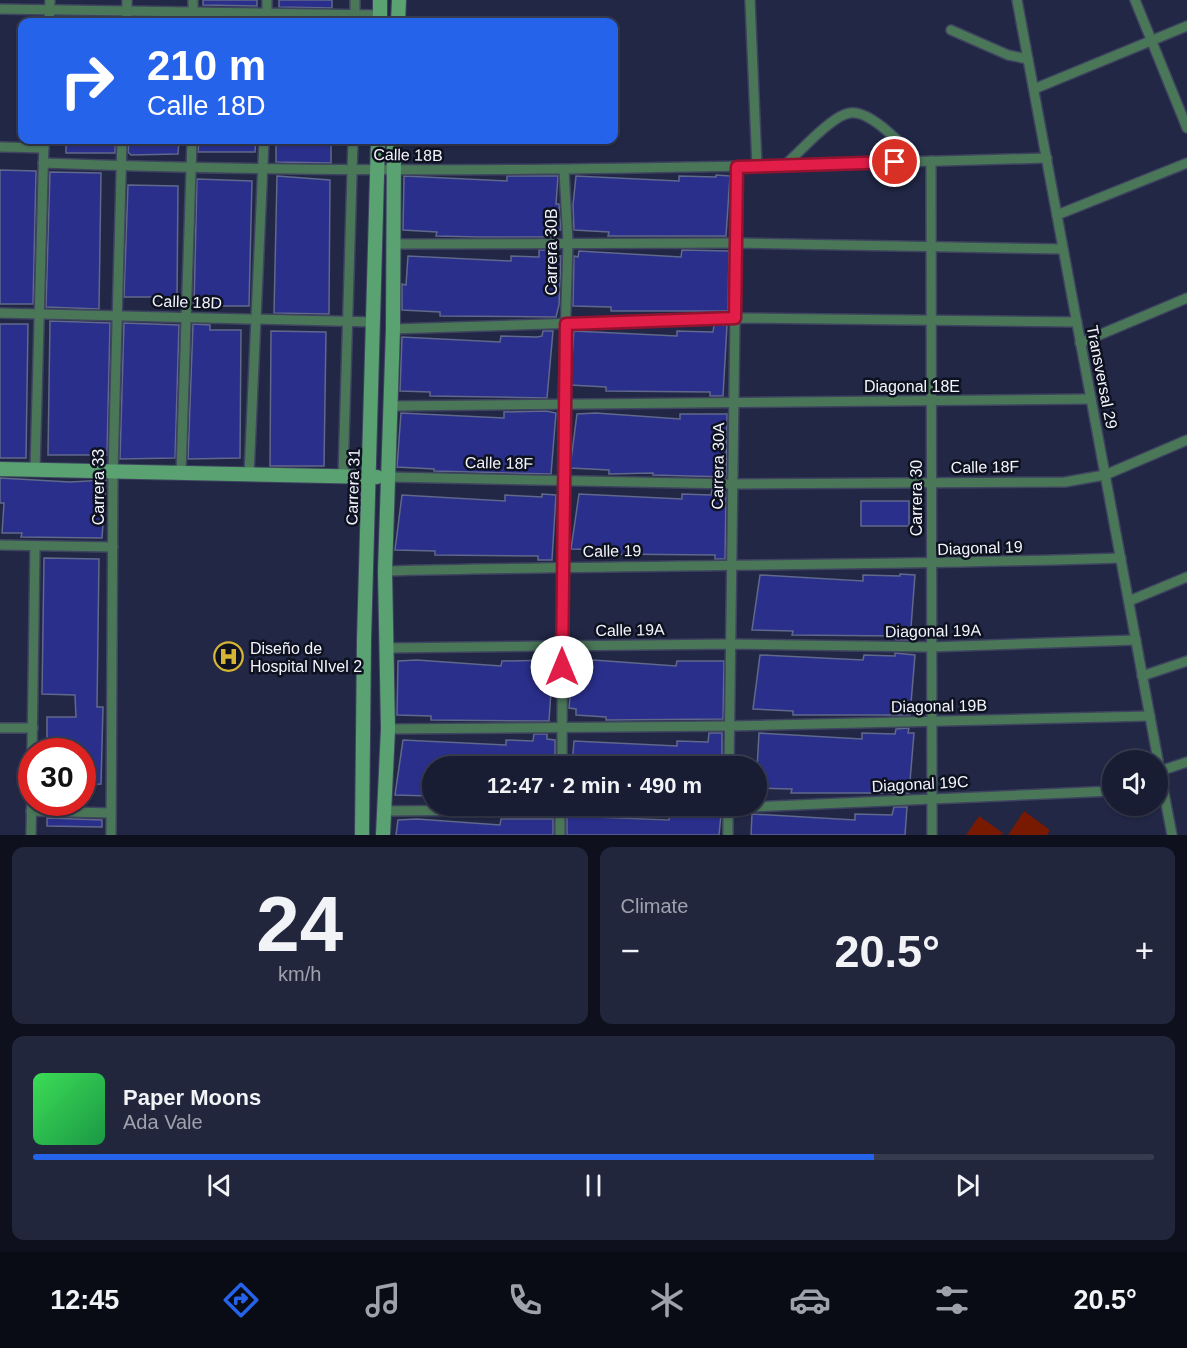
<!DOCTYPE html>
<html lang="en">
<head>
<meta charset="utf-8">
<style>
	:root { --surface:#191d34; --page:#22263c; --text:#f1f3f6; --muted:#9fa2ac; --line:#373b4f; --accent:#2563eb }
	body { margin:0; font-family:Arial,sans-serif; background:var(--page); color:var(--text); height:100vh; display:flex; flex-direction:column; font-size:22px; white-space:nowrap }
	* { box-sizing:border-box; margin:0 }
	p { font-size:20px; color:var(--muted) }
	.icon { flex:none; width:33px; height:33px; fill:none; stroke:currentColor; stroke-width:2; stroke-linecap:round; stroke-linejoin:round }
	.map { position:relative; height:835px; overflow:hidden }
	.details { display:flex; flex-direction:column; gap:12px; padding:12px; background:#0e101d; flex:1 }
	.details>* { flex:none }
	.guide { position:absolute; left:18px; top:18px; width:600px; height:126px; border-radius:12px; box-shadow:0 2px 4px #0004,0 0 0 2px var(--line); background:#2563eb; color:#fff; overflow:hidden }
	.fabs { position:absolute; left:1102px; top:750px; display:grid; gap:12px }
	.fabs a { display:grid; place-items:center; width:66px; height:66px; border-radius:50%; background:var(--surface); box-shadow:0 2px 4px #0004,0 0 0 2px var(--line); font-size:30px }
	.speed { position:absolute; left:18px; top:738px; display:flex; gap:12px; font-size:30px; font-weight:700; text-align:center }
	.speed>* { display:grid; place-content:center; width:78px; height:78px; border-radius:50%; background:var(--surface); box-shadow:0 2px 4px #0004,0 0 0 2px var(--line); line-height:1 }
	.speed .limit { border:9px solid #d22; background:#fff; color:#111 }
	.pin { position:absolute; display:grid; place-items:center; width:51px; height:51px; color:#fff; margin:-26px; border:3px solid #fff; border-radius:50%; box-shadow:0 2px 6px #0007 }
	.me { position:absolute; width:66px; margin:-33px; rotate:0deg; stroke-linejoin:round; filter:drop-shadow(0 0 4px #0008) }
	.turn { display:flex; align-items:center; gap:21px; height:126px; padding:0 30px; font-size:27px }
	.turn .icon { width:78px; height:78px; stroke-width:2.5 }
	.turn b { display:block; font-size:42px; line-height:51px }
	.big { font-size:45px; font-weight:800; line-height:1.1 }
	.details .tile { flex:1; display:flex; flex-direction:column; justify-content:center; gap:9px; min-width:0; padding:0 21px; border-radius:12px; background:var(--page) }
	.details .dial { align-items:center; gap:0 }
	.dial b { font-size:78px; line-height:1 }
	.song { display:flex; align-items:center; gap:18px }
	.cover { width:72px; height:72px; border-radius:9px; background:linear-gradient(135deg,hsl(130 70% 55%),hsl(140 70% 35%)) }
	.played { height:6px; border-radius:3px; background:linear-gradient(90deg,var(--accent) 75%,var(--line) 75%) }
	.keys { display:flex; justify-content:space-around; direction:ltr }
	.heat { display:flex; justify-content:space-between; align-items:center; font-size:33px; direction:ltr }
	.details .tiles { flex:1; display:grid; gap:12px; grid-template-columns:1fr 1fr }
	.tile:last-child { grid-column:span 2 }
	.trip { position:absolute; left:422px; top:756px; width:345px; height:60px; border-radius:30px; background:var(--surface); box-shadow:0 2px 4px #0004,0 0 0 2px var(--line); font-weight:800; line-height:60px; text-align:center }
	.menu { display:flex; height:96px; justify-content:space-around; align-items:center; background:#0a0c15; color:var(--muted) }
	.menu .icon { width:42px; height:42px }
	.menu .active { color:var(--accent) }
	.menu b { font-size:27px; color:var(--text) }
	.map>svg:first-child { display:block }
</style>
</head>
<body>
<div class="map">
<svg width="1187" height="835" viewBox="0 0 1187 835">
	<rect width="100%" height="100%" fill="#212745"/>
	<!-- green -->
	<g fill="#781902">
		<polygon points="1024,811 1050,830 1047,835 1008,835"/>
		<polygon points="979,816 1003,833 1001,835 966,835"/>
	</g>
	<!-- building -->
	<g fill="#2a2f8c" stroke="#60688b" stroke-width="1.5">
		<polygon points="203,0 257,0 257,6 203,5"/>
		<polygon points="279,0 332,0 332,8 279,7"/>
		<polygon points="204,19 257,20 257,22 204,22"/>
		<rect x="66" y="140" width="49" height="13"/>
		<polygon points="129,140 179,140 178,154 131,155 128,152"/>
		<polygon points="199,140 256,140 255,152 198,152"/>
		<polygon points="304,140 331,140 331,163 276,162 276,141"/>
		<polygon points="0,170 36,171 33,304 0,304"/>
		<polygon points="50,172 101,173 99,309 46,307"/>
		<polygon points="716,175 730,176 726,236 608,236 609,232 574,230 573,205 576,176 679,181 679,176 716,177"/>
		<polygon points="277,176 330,180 329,314 274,313"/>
		<polygon points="404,176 507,181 507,176 558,176 556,204 559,204 561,230 555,230 554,237 480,237 436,236 437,232 403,230"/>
		<polygon points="197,179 252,181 249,306 194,306"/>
		<polygon points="128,185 178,186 177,297 124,297"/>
		<polygon points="539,250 553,250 552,255 561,256 559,305 556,317 440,316 440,312 402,310 402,284 406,285 408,256 511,261 511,256 539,257"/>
		<polygon points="682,250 729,251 728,311 611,311 611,307 573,306 574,256 578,257 579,251 681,257"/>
		<polygon points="50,321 110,323 107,455 48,455"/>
		<polygon points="124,323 179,325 175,458 120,459"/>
		<polygon points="0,324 28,324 26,458 0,458"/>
		<polygon points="193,324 210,325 210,330 241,330 240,458 188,459"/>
		<polygon points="714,325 727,325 723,396 710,396 710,392 606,391 606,387 570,385 574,331 677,336 677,331 713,332"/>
		<polygon points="271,331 326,332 324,466 270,466"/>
		<polygon points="543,331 553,331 547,398 430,396 430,392 400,391 402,337 500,342 501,336 537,337 542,336"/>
		<polygon points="546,411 556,413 551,474 434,471 434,469 397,467 401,413 504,418 504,412"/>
		<polygon points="596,413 680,419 680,414 727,414 726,477 653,475 653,473 609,474 609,470 570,468 577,414"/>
		<polygon points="0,478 70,482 106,480 102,538 21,537 22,533 2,533 4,503 0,503"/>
		<polygon points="712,490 725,491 726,494 725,559 715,559 715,555 611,554 612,550 571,549 579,494 682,499 682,494 711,495"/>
		<polygon points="542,494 556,495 552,560 538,560 538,556 435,555 435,551 395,550 402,495 505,501 505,495 542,497"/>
		<rect x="861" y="501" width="48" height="25"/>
		<polygon points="44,558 99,559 97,707 103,707 101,784 82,785 82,750 47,751 47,717 76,717 75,695 42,694"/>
		<polygon points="900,574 915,575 910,640 896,640 896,636 792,635 793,631 752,630 760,575 863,581 863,575 900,576"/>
		<polygon points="895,653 915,655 910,715 793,715 793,711 753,709 760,655 863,660 864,655 895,656"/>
		<polygon points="417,660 501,666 502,661 553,660 549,721 431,720 431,716 397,715 398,661"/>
		<polygon points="593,660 676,666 677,661 724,661 723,719 606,720 606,717 576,715 576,709 569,708 573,661"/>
		<polygon points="909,728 908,733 914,733 909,793 791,793 792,789 756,788 759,733 862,739 862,733 895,734 896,729"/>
		<polygon points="709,733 722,733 722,766 572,766 574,741 677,746 677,741 708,742"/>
		<polygon points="534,734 547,734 547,739 555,740 555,765 432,766 430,796 395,795 403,740 506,745 506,740 533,741"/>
		<polygon points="894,807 907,807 905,835 751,835 752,814 855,820 855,814 892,815"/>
		<polygon points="670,815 721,815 719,835 567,835 567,816 669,820"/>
		<polygon points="47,818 102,820 102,827 47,826"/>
		<polygon points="417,819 500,825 501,819 553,819 553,835 396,835 398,820"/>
	</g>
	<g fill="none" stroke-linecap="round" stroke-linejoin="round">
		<defs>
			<g id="street">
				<polyline points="750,0 757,166"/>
				<polyline points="1017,0 1158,760"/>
				<polyline points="1135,0 1187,128"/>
				<polyline points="0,9 380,15"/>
				<polyline points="49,22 50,0"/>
				<polyline points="127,22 127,0"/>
				<polyline points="193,22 193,0"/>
				<polyline points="267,22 267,0"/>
				<polyline points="355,22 355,0"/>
				<polyline points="951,30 1008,55 1028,59"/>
				<polyline points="1034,89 1187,26"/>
				<polyline points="0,147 44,148"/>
				<polyline points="931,161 932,835"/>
				<path d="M43,163C378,176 712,168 1047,158"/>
				<path d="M785,165C799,153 832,115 850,113C871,110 905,147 917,162"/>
				<polyline points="1057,215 1187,163"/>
				<polyline points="393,244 736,243 1063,249"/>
				<polyline points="0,313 374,322"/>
				<polyline points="393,329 735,318 1077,322"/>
				<polyline points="1080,343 1187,298"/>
				<polyline points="391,406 1091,399"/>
				<polyline points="35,470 44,140"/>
				<polyline points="181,473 192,140"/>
				<polyline points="249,474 264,140"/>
				<polyline points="343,476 353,140"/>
				<polyline points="389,477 733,484 1065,482 1105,475 1187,440"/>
				<polyline points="0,545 113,547"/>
				<path d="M385,571C630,565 875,566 1121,558"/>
				<polyline points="1129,601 1187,577"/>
				<polyline points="386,648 731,644 931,647 1136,640"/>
				<polyline points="1142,676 1187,661"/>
				<polyline points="0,728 33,728"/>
				<polyline points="388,729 730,726 1150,716"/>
				<polyline points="32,752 35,546"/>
				<polyline points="1158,762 1172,835"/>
				<polyline points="562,766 563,404 568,243 564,170"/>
				<polyline points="729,766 737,167"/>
				<polyline points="1160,771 1187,762"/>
				<polyline points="31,811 111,813"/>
				<polyline points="384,811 728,808 1113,791"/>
				<polyline points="31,835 32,780"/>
				<polyline points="111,835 113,471 122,140"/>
				<polyline points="560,835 560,806"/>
				<polyline points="728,835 728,806"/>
			</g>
			<g id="secondary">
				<polyline points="380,22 380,0"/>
				<polyline points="398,22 399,0"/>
				<polyline points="0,469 377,477"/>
				<polyline points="362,835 364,640 378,140"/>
				<polyline points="383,835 388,729 385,571 393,329 394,140"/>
			</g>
		</defs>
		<!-- street casing -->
		<use href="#street" stroke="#3e445f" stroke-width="12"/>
		<!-- secondary casing -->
		<use href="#secondary" stroke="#3e445f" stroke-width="16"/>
		<!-- street -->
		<use href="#street" stroke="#4b7759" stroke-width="9"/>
		<!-- secondary -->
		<use href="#secondary" stroke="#5aa272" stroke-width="14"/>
	</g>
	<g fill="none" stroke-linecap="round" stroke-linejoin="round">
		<defs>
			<polyline id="route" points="562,667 566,324 735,318 737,167 895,162"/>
		</defs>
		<!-- route casing -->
		<use href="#route" stroke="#92132f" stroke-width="15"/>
		<!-- route -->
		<use href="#route" stroke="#e11d48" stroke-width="10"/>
	</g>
	<!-- icons -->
	<defs>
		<symbol id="hospital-ring" viewBox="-11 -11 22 22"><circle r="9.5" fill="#0e111f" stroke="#d6b534" stroke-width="1.5"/><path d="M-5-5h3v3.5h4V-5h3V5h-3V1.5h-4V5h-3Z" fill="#d6b534"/></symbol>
	</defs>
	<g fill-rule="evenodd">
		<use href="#hospital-ring" x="212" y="640" width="33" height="33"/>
	</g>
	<g text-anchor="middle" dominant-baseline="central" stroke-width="5" stroke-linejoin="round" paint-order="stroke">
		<!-- street labels -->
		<g font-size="16" fill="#f2f4fc" stroke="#0e111f">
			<text transform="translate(408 155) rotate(1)">Calle 18B</text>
			<text transform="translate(551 252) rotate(-90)">Carrera 30B</text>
			<text transform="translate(187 302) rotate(2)">Calle 18D</text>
			<text transform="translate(1102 377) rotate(79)">Transversal 29</text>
			<text x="912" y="386">Diagonal 18E</text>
			<text transform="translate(499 463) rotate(1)">Calle 18F</text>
			<text transform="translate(718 466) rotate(-89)">Carrera 30A</text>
			<text transform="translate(985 467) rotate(-1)">Calle 18F</text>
			<text transform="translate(98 487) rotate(-90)">Carrera 33</text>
			<text transform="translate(353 487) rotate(-88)">Carrera 31</text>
			<text transform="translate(916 498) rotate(-90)">Carrera 30</text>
			<text transform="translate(980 548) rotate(-2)">Diagonal 19</text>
			<text transform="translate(612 551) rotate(-1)">Calle 19</text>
			<text transform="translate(630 630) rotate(-1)">Calle 19A</text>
			<text transform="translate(933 631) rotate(-1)">Diagonal 19A</text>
			<text transform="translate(939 706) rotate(-1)">Diagonal 19B</text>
			<text transform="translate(920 784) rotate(-3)">Diagonal 19C</text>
		</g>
		<!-- poi labels -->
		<g font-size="16" fill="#f2f4fc" stroke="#0e111f" text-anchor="start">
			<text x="250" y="648">Diseño de<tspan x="250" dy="18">Hospital NIvel 2</tspan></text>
		</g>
	</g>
</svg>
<div class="fabs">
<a><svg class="icon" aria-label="sound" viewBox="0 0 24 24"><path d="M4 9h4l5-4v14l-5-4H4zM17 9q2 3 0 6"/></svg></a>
</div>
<div class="speed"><div class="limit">30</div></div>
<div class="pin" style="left:895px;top:162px;background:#d93025"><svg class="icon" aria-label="arrive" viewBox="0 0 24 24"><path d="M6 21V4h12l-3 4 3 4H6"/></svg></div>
<svg class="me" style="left:562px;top:667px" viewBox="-20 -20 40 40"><circle r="19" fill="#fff"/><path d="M0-13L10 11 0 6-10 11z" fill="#e11d48"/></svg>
<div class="trip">12:47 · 2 min · 490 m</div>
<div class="guide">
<div class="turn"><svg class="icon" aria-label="right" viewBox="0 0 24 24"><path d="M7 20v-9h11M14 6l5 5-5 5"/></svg><div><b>210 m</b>Calle 18D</div></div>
</div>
</div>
<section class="details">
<div class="tiles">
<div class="tile dial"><b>24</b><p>km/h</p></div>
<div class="tile"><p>Climate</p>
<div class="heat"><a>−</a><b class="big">20.5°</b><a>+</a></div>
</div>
<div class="tile">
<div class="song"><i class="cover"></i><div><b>Paper Moons</b><p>Ada Vale</p></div></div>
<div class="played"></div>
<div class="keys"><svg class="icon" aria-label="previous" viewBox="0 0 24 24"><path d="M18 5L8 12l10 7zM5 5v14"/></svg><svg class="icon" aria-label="pause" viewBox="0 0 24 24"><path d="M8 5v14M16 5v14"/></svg><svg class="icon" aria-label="next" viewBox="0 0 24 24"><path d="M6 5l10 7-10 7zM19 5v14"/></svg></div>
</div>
</div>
</section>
<nav class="menu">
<b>12:45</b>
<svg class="icon active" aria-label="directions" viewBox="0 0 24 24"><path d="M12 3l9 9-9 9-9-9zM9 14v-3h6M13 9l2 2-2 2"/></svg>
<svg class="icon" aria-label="music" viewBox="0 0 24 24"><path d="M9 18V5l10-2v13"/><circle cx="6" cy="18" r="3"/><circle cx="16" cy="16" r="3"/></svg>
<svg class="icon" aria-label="phone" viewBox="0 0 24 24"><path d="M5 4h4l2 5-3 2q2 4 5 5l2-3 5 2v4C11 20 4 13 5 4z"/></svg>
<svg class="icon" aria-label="climate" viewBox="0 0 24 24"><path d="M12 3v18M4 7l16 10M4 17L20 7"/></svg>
<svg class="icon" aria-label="car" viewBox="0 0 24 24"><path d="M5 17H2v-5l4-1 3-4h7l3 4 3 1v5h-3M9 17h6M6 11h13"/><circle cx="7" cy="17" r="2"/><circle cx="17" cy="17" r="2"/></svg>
<svg class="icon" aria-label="filters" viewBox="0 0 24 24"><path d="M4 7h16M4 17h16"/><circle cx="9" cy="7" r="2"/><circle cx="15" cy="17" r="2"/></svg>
<b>20.5°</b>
</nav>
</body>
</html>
